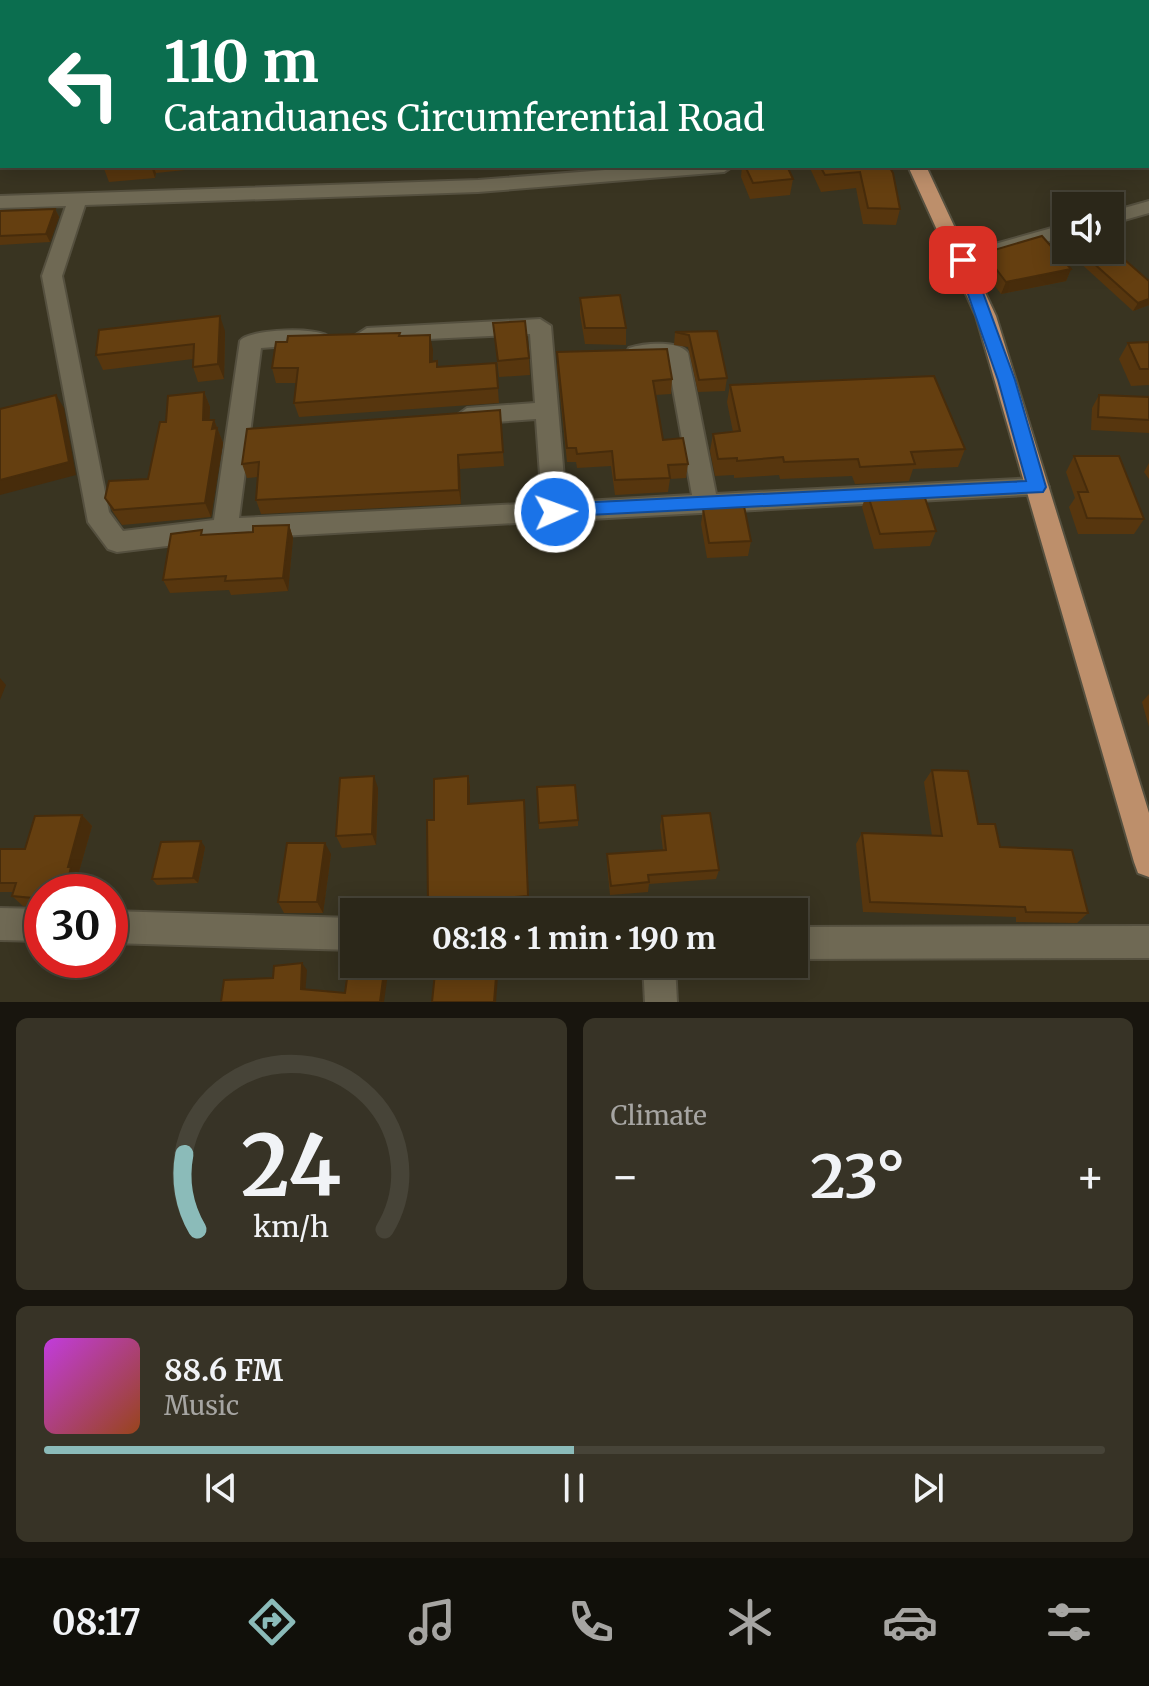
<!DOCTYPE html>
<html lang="en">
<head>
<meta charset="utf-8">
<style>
	:root { --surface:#2b2719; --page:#373326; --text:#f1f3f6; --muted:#a6a5a2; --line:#474438; --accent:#8bbbb9 }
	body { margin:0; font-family:Merriweather,serif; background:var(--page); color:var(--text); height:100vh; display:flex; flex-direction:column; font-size:30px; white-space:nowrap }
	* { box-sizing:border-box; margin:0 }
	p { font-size:26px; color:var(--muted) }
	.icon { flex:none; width:44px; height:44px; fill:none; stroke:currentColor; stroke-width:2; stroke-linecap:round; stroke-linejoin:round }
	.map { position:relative; height:1002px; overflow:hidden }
	.sheet { display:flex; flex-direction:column; gap:16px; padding:16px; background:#18150e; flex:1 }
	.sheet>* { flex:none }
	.banner { position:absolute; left:0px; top:0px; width:1150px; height:168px; box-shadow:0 4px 20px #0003,0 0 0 2px var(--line); background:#0b6e4f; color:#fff; overflow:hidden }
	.tools { position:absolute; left:1052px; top:192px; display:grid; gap:16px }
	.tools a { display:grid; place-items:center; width:72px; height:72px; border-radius:0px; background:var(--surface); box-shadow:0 4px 20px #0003,0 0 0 2px var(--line); font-size:40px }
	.speed { position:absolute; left:24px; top:874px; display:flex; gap:16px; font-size:40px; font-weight:700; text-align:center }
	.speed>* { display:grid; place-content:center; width:104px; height:104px; border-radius:50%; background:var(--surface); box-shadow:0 4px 20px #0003,0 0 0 2px var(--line); line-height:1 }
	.speed .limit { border:12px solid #d22; background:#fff; color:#111 }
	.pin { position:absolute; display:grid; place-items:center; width:68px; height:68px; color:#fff; margin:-34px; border-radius:16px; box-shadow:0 4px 12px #0006 }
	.me { position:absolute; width:88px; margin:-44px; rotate:88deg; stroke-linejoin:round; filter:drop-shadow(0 0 6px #0008) }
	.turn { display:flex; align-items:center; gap:28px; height:168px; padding:0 32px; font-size:36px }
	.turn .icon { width:104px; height:104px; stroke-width:2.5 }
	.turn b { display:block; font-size:56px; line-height:68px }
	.big { font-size:60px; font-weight:700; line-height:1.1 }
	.sheet .tile { flex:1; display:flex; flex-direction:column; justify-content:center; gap:12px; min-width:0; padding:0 28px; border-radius:12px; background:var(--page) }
	.sheet .dial { align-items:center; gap:0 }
	.dial svg { height:208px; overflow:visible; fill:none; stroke:var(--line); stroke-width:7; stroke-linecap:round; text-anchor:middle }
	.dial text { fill:var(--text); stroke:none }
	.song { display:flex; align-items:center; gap:24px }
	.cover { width:96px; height:96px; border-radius:12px; background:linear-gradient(135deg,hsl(290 70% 55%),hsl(20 70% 35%)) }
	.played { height:8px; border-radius:4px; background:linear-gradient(90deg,var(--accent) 50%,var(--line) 50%) }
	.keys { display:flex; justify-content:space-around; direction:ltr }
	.heat { display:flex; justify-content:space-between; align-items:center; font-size:44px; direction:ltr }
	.sheet .tiles { flex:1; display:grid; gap:16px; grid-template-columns:1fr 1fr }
	.tile:last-child { grid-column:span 2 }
	.trip { position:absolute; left:340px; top:898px; width:468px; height:80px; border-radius:0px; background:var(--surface); box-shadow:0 4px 20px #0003,0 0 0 2px var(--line); font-weight:700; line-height:80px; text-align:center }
	.dock { display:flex; height:128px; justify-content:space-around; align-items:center; background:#11100a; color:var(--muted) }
	.dock .icon { width:56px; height:56px }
	.dock .current { color:var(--accent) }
	.dock b { font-size:36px; color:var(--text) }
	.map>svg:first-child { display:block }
</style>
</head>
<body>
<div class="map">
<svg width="1149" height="1002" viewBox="0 0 1149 1002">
	<rect width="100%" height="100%" fill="#393421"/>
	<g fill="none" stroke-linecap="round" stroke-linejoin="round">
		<defs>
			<g id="minor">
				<path d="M655,166H733L724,172L478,192L85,205L62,276L109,512L123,531L214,520L240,341C248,329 321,326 330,338L327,343L261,348L239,518L542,503L536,419L467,424L456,416L467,408L535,403L530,334L367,342L356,335L367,328L540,319L551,326L566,502L692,495L668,361L629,358L626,353L629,348C644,343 679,340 688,353L716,494L1037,478L1045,480L1049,487L1045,494L225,539L117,552L108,549L88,522L42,276L66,206L0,208V196L478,180Z"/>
				<polygon points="1149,201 1149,213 1110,224 1110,212"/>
				<polygon points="1066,224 1066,236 963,267 953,260 956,255"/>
				<polygon points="0,908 42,909 42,941 0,940"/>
				<polygon points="110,911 354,918 354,950 110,943"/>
				<polygon points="1149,926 1149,958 794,959 794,927"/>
				<polygon points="643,964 675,964 677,1002 645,1002"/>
			</g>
			<g id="major">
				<polygon points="811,0 827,0 828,2 812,2"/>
				<polygon points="908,166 926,166 996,316 1149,813 1149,877 1138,873 1134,862 976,316"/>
			</g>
		</defs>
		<!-- minor casing -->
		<use href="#minor" stroke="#55503f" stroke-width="4"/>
		<!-- major casing -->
		<use href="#major" stroke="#55503f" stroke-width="4"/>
		<!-- minor -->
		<use href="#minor" fill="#6f6954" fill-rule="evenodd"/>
		<!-- major -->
		<use href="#major" fill="#bd8f6b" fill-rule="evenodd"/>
	</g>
	<!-- wall -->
	<g fill="#57360e">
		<polygon points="103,166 196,166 195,169 156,173 155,178 109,182"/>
		<polygon points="742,166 787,166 793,179 790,195 750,199 741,177"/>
		<polygon points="809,166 889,166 900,209 896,225 863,224 856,188 821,192"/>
		<polygon points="55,209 59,217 50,242 0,245 0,211"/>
		<polygon points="1081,252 1149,305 1133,311 1077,260"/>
		<polygon points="984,253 1071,269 1066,281 1001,294 979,265"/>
		<polygon points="580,298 626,328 626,345 585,344 580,314"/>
		<polygon points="493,323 529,358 530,375 499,377"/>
		<polygon points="225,331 224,379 198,382 193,367 193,359 103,370 96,355"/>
		<polygon points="717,331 727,378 725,391 698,392 688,347 674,345 675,332"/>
		<polygon points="400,336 433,350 432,362 438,367 496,363 499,403 299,417 294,403 296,383 276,383 272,368"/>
		<polygon points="1149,342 1149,385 1131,386 1119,359 1128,343"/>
		<polygon points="557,352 672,379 671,394 655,395 663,440 688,464 686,478 670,479 668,492 615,495 611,466 577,468 576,462 567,462 557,366"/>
		<polygon points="730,385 965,449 958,467 913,469 909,481 855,484 852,476 780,479 779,475 734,478 734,475 715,476 710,451 713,434 733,432 727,402"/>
		<polygon points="204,392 210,407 209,420 214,420 223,443 211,517 122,525 113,512 105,498 148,479 166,422"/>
		<polygon points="1099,395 1149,397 1149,433 1091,430 1092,408"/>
		<polygon points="500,410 504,466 460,469 461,504 261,514 256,500 258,477 247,478 242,464"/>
		<polygon points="1074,456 1144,519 1134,534 1078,534 1069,507 1075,498 1066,472"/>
		<polygon points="1149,463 1149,479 1144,472"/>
		<polygon points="867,492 936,531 930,546 874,549 862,507"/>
		<polygon points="703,509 751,541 748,556 707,558 701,524"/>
		<polygon points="289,525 293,538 288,591 231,595 229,590 170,593 163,580 204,535 253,532"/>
		<polygon points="1149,694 1149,727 1142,702"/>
		<polygon points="932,770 978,824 1000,847 1088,913 1077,923 1016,922 1016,917 863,912 856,844 862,833 932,836 924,782"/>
		<polygon points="468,776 470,787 470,804 524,800 529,905 491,908 491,912 431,912 428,903 434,820"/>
		<polygon points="537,787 578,820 578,826 539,829"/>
		<polygon points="378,788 376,845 342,848 336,836"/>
		<polygon points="82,815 92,826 78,875 81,877 77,892 42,892 42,913 34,906 23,906 12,896 13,892 0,892 0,849 25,849"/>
		<polygon points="662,816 719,870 716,879 649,884 648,892 610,895 607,864 607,854 663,850 660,826"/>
		<polygon points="205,847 198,883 157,885 152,879"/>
		<polygon points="331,854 323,913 284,913 278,902"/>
	</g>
	<!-- shaded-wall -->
	<g fill="#472c0b">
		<polygon points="408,0 429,0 418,2 408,2"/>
		<polygon points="23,166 38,166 24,169"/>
		<polygon points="151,166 153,166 156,173 155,178"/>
		<polygon points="55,209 59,217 50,242 46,234"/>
		<polygon points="1071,269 1066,281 1001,294 1006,282"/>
		<polygon points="1149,299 1149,305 1133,311 1138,303"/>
		<polygon points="220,316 225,331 224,379 218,364"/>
		<polygon points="430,335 433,350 432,377 430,362"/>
		<polygon points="204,392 210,407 209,435 203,420"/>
		<polygon points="56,395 64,408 76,475 0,495 0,480"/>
		<polygon points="214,420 223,443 211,517 205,503"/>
		<polygon points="458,455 460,469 461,504 459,490"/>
		<polygon points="289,525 293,538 288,591 283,578"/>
		<polygon points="0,678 6,685 0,700"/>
		<polygon points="374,776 378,788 376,845 372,834"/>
		<polygon points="468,776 470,787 470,814 468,804"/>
		<polygon points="82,815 92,826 78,875 81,877 77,892 65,892 68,867"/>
		<polygon points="201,841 205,847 198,883 193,878"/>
		<polygon points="325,843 331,854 323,913 317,902"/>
		<polygon points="302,963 307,970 305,995 301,989"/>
		<polygon points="385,964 388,964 389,966 384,1002 380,1002"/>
		<polygon points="497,964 499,964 496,1002 494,1002"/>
	</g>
	<!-- building -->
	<g fill="#653f10" stroke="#472c0b" stroke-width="2">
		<polygon points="745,166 787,166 793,179 753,183"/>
		<polygon points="820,166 889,166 893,173 900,209 868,208 860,172 825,175"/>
		<polygon points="55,209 46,234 0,236 0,211"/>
		<polygon points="1042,236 1071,269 1006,282 984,253"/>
		<polygon points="1110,247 1149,281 1149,299 1138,303 1081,252 1086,250 1110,250"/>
		<polygon points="620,295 626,328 585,328 580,298"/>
		<polygon points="220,316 218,364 193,367 194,344 96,355 99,330"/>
		<polygon points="525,321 529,358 498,361 493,323"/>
		<polygon points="717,331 727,378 699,380 689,335 675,332"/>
		<polygon points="400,333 399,336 430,335 430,362 437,361 437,367 496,363 498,388 294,403 298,368 272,368 276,342 287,342 288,336"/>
		<polygon points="1149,342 1149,369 1140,369 1128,343"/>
		<polygon points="667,349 672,379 653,381 663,440 683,438 688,464 668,465 670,478 615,480 612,451 577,454 576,448 567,448 557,352"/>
		<polygon points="934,376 965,449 911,452 915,464 860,467 858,459 784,462 783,457 737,461 737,458 718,459 713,434 740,431 730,385"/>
		<polygon points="204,392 203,420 214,420 212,429 217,428 205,503 114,510 105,498 109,481 148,479 160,422 166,422 168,396"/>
		<polygon points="56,395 69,462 0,480 0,409"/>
		<polygon points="1099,395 1149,397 1149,420 1098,417"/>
		<polygon points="500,410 503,452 458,455 459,490 256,500 259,462 242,464 247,429"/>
		<polygon points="1074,456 1119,456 1144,519 1087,518 1078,492 1088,492"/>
		<polygon points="922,489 936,531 880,534 867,492"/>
		<polygon points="744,506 751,541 709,543 703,509"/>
		<polygon points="289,525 283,578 225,581 226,576 163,580 171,534 202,530 201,535 253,532 253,526"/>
		<polygon points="932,770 968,771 978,824 995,824 1000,847 1072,850 1088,913 1026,912 1025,907 870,902 862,833 942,836"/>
		<polygon points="374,776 372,834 336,836 340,778"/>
		<polygon points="468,776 468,804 524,800 528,896 489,899 489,912 441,912 442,902 428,903 427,820 434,820 434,779"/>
		<polygon points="575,785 578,820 539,823 537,787"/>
		<polygon points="710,813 719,870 648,875 649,882 611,886 607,854 666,850 662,816"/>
		<polygon points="82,815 68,867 71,867 65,892 42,892 42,906 34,907 33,898 12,896 16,883 0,883 0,849 25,849 35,816"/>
		<polygon points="201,841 193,878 152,879 161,842"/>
		<polygon points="287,843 325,843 317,902 278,902"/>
		<polygon points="350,958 354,958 354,964 385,964 380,1002 221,1002 224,980 273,978 274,966 302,963 301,989 345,993"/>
		<polygon points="436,964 497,964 494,1002 432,1002"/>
	</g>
	<!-- route -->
	<polygon fill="#1a73e8" stroke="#114b97" stroke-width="2" points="963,255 971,260 1015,380 1046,487 1043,492 549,517 549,506 555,504 1026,481 998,380 956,260"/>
</svg>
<div class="tools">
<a><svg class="icon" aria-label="sound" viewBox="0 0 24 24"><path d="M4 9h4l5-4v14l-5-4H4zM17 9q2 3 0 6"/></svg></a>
</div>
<div class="speed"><div class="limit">30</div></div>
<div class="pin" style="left:963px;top:260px;background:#d93025"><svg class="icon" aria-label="arrive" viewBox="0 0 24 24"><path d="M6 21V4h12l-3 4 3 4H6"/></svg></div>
<svg class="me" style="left:555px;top:512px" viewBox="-20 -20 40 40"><circle r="17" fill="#1a73e8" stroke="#fff" stroke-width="3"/><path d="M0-11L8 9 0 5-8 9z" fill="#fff"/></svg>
<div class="trip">08:18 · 1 min · 190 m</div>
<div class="banner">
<div class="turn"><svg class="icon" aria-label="left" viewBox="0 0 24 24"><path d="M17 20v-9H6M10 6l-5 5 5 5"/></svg><div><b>110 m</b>Catanduanes Circumferential Road</div></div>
</div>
</div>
<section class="sheet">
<div class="tiles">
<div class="tile dial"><svg viewBox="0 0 100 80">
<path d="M14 69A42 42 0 1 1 86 69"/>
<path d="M14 69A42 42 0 0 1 9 40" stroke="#8bbbb9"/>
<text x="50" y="56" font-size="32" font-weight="700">24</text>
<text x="50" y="72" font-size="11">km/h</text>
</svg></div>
<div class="tile"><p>Climate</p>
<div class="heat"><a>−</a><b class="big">23°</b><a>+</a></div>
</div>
<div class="tile">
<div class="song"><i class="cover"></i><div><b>88.6 FM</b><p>Music</p></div></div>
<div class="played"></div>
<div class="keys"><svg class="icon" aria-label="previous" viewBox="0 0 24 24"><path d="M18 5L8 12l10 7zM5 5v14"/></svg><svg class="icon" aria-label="pause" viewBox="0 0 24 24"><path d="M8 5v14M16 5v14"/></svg><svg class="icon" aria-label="next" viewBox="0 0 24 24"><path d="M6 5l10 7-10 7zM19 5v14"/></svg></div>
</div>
</div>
</section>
<nav class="dock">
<b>08:17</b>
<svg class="icon current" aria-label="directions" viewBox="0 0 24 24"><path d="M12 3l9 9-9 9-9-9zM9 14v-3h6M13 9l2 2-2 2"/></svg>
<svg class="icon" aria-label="music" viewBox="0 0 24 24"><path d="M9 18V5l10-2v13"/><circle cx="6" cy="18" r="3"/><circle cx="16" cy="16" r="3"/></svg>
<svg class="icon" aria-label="phone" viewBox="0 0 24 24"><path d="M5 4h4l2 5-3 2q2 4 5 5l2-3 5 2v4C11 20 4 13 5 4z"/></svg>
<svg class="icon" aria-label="climate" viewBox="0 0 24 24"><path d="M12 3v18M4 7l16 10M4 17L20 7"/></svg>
<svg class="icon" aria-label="car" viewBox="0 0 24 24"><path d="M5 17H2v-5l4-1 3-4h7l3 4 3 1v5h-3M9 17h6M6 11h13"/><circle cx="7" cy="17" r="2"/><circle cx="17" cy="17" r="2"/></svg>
<svg class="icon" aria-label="filters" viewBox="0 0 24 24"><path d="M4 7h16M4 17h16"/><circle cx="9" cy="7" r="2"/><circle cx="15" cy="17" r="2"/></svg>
</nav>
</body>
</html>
